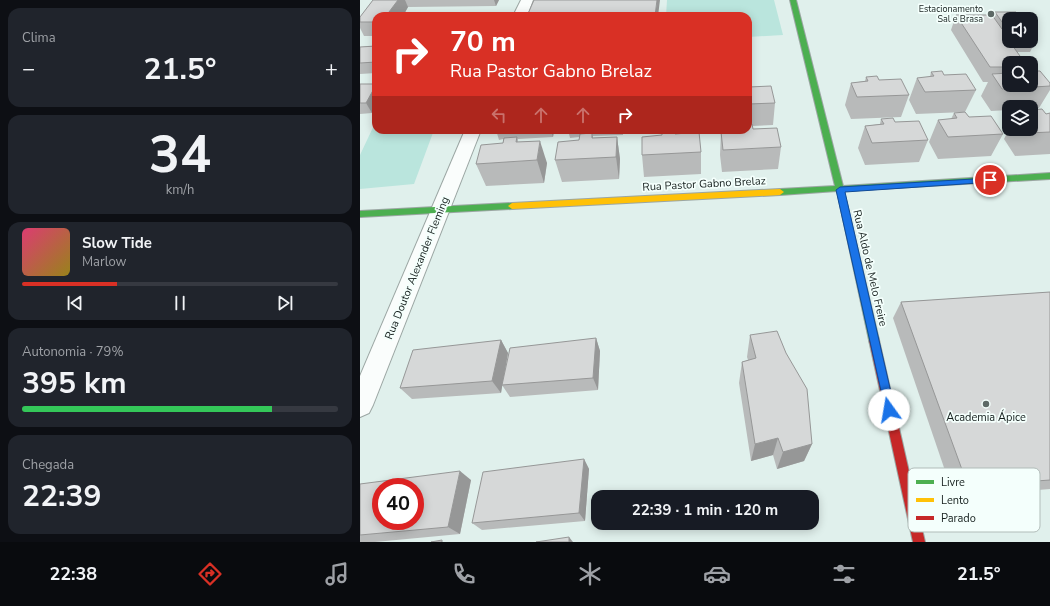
<!DOCTYPE html>
<html lang="pt">
<head>
<meta charset="utf-8">
<style>
	:root { --surface:#171b24; --page:#20242c; --text:#f1f3f6; --muted:#9ea1a6; --line:#363941; --accent:#d93025 }
	body { margin:0; font-family:"Nunito Sans",sans-serif; background:var(--page); color:var(--text); height:100vh; display:flex; flex-direction:column; font-size:15px; white-space:nowrap }
	* { box-sizing:border-box; margin:0 }
	p { font-size:13px; color:var(--muted) }
	.icon { flex:none; width:22px; height:22px; fill:none; stroke:currentColor; stroke-width:2; stroke-linecap:round; stroke-linejoin:round }
	.map { position:relative; flex:1; overflow:hidden }
	.side { display:flex; flex-direction:column; gap:8px; padding:8px; background:#0d0f14; width:360px }
	.side>* { flex:none }
	.hud { position:absolute; left:12px; top:12px; width:380px; height:122px; border-radius:12px; box-shadow:0 2px 10px #0003; background:#d93025; color:#fff; overflow:hidden }
	.tools { position:absolute; left:642px; top:12px; display:grid; gap:8px }
	.tools a { display:grid; place-items:center; width:36px; height:36px; border-radius:8px; background:var(--surface); box-shadow:0 2px 10px #0003; font-size:20px }
	.speed { position:absolute; left:12px; top:478px; display:flex; gap:8px; font-size:20px; font-weight:700; text-align:center }
	.speed>* { display:grid; place-content:center; width:52px; height:52px; border-radius:50%; background:var(--surface); box-shadow:0 2px 10px #0003; line-height:1 }
	.speed .limit { border:6px solid #d22; background:#fff; color:#111 }
	.pin { position:absolute; display:grid; place-items:center; width:34px; height:34px; color:#fff; margin:-17px; border:2px solid #fff; border-radius:50%; box-shadow:0 1px 4px #0007 }
	.me { position:absolute; width:44px; margin:-22px; rotate:347deg; stroke-linejoin:round; filter:drop-shadow(0 0 3px #0008) }
	.turn { display:flex; align-items:center; gap:14px; height:84px; padding:0 12px; font-size:18px }
	.turn .icon { width:52px; height:52px; stroke-width:2.5 }
	.turn b { display:block; font-size:28px; line-height:34px }
	.lanes { display:flex; align-items:center; height:38px; padding:0 12px; background:#0003; justify-content:center; gap:20px; direction:ltr }
	.lanes .off { opacity:.35 }
	.big { font-size:30px; font-weight:700; line-height:1.1 }
	.side .card { flex:1; display:flex; flex-direction:column; justify-content:center; gap:6px; min-width:0; padding:0 14px; border-radius:12px; background:var(--page) }
	.side .dial { align-items:center; gap:0 }
	.dial b { font-size:52px; line-height:1 }
	.song { display:flex; align-items:center; gap:12px }
	.cover { width:48px; height:48px; border-radius:6px; background:linear-gradient(135deg,hsl(340 70% 55%),hsl(50 70% 35%)) }
	.played { height:4px; border-radius:2px; background:linear-gradient(90deg,var(--accent) 30%,var(--line) 30%) }
	.keys { display:flex; justify-content:space-around; direction:ltr }
	.heat { display:flex; justify-content:space-between; align-items:center; font-size:22px; direction:ltr }
	.charge { height:6px; border-radius:3px; background:linear-gradient(90deg,#34c759 79%,var(--line) 0) }
	.trip { position:absolute; left:231px; top:490px; width:228px; height:40px; border-radius:12px; background:var(--surface); box-shadow:0 2px 10px #0003; font-weight:700; line-height:40px; text-align:center }
	.dock { display:flex; height:64px; justify-content:space-around; align-items:center; background:#090b0e; color:var(--muted) }
	.dock .icon { width:28px; height:28px }
	.dock .current { color:var(--accent) }
	.dock b { font-size:18px; color:var(--text) }
	main { display:flex; flex:1; min-height:0 }
	.map>svg:first-child { display:block }
</style>
</head>
<body>
<main>
<section class="side">
<div class="card"><p>Clima</p>
<div class="heat"><a>−</a><b class="big">21.5°</b><a>+</a></div>
</div>
<div class="card dial"><b>34</b><p>km/h</p></div>
<div class="card">
<div class="song"><i class="cover"></i><div><b>Slow Tide</b><p>Marlow</p></div></div>
<div class="played"></div>
<div class="keys"><svg class="icon" aria-label="previous" viewBox="0 0 24 24"><path d="M18 5L8 12l10 7zM5 5v14"/></svg><svg class="icon" aria-label="pause" viewBox="0 0 24 24"><path d="M8 5v14M16 5v14"/></svg><svg class="icon" aria-label="next" viewBox="0 0 24 24"><path d="M6 5l10 7-10 7zM19 5v14"/></svg></div>
</div>
<div class="card"><p>Autonomia · 79%</p><b class="big">395 km</b><div class="charge"></div></div>
<div class="card"><p>Chegada</p><b class="big">22:39</b></div>
</section>
<div class="map">
<svg width="690" height="542" viewBox="0 0 690 542">
	<rect width="100%" height="100%" fill="#e0f0ec"/>
	<!-- green -->
	<g fill="#bae5dd">
		<polygon points="307,0 414,0 423,35 388,37 388,16 306,16"/>
		<polygon points="16,121 16,130 74,130 54,184 0,189 0,155"/>
	</g>
	<g fill="none" stroke-linecap="round" stroke-linejoin="round">
		<defs>
			<g id="street">
				<polygon points="161,0 173,0 167,16 153,16"/>
				<polygon points="105,130 121,130 13,405 9,413 0,417 0,376"/>
			</g>
			<g id="fast">
				<polygon points="430,0 436,0 483,186 690,173 690,179 484,191 519,340 518,343 514,344 510,343 509,340 477,191 420,195 416,192 420,189 475,186"/>
				<polygon points="152,203 156,206 152,209 0,217 0,211"/>
			</g>
			<polygon id="slow" points="420,189 424,192 420,195 152,209 148,206 152,203"/>
			<polygon id="jam" points="514,336 518,337 519,340 565,542 553,542 509,340 510,337"/>
		</defs>
		<!-- street casing -->
		<use href="#street" stroke="#9ba6a3" stroke-width="2"/>
		<!-- fast casing -->
		<use href="#fast" stroke="#9ba6a3" stroke-width="2"/>
		<!-- slow casing -->
		<use href="#slow" stroke="#9ba6a3" stroke-width="2"/>
		<!-- jam casing -->
		<use href="#jam" stroke="#9ba6a3" stroke-width="2"/>
		<!-- street -->
		<use href="#street" fill="#fafdfc" fill-rule="evenodd"/>
		<!-- fast -->
		<use href="#fast" fill="#4caf50" fill-rule="evenodd"/>
		<!-- slow -->
		<use href="#slow" fill="#ffc107" fill-rule="evenodd"/>
		<!-- jam -->
		<use href="#jam" fill="#c62828" fill-rule="evenodd"/>
	</g>
	<!-- wall -->
	<g fill="#b8baba">
		<polygon points="13,0 139,0 136,6 48,7 43,16 16,16 16,36 4,36 0,28 0,17"/>
		<polygon points="635,12 649,19 649,41 671,41 671,30 677,38 670,52 657,52 649,63 649,85 690,83 690,90 679,108 671,109 671,107 649,107 649,110 631,111 621,96 628,82 623,82 591,30 596,15 633,17"/>
		<polygon points="16,46 16,73 0,74 0,47"/>
		<polygon points="571,72 584,75 616,90 605,112 609,117 643,134 631,156 578,159 569,142 578,120 591,119 594,113 605,112 556,114 549,100 557,78 570,77"/>
		<polygon points="506,77 519,80 549,95 541,117 491,119 485,105 491,83 505,81"/>
		<polygon points="388,83 389,87 415,103 413,125 392,126 393,129 421,147 418,169 362,172 360,155 361,132 379,130 388,130"/>
		<polygon points="0,84 16,84 16,106 12,113 0,114"/>
		<polygon points="671,110 686,114 690,113 690,154 655,156 644,139 649,129 671,129"/>
		<polygon points="521,119 535,122 568,140 559,162 505,165 498,148 505,126 520,124"/>
		<polygon points="136,130 194,130 193,137 158,139 158,142 187,163 184,183 126,186 116,164 143,143 143,139 139,140"/>
		<polygon points="208,130 263,130 263,135 233,136 233,138 257,137 260,159 259,179 202,182 195,160 219,140 219,137 210,138"/>
		<polygon points="291,130 316,130 314,130 315,134 341,152 341,174 284,177 282,155 302,135 302,131 291,131"/>
		<polygon points="690,292 690,489 594,497 533,318 541,302"/>
		<polygon points="390,335 452,444 444,461 417,469 413,455 391,461 379,383 382,362 388,360 387,357"/>
		<polygon points="236,338 240,351 238,390 150,397 142,385 141,393 52,399 40,388 141,340 148,353 144,378"/>
		<polygon points="224,459 229,469 225,521 122,530 112,523"/>
		<polygon points="111,480 100,534 15,542 0,542 0,484"/>
	</g>
	<!-- shaded-wall -->
	<g fill="#969797">
		<polygon points="38,0 45,0 48,7 43,16 26,16"/>
		<polygon points="134,0 139,0 136,6"/>
		<polygon points="297,0 300,0 298,16 295,16"/>
		<polygon points="16,85 16,106 12,113 6,103"/>
		<polygon points="191,130 194,130 193,137"/>
		<polygon points="257,137 260,159 259,179 256,157"/>
		<polygon points="180,141 187,163 184,183 177,160"/>
		<polygon points="236,338 240,351 238,390 233,378"/>
		<polygon points="141,340 148,353 141,393 132,381"/>
		<polygon points="418,438 413,455 391,461 395,444"/>
		<polygon points="452,444 444,461 417,469 423,452"/>
		<polygon points="224,459 229,469 225,521 219,513"/>
		<polygon points="100,471 111,480 100,534 88,527"/>
		<polygon points="209,537 213,542 209,542"/>
	</g>
	<!-- building -->
	<g fill="#d6d8d8" stroke="#969797" fill-rule="evenodd">
		<polygon points="13,0 38,0 26,16 16,16 16,22 0,22 0,17"/>
		<polygon points="174,0 297,0 295,16 167,16"/>
		<polygon points="635,12 656,12 662,19 649,19 649,38 647,38 665,63 649,63 649,67 630,67 596,15 632,15 642,29 647,29"/>
		<polygon points="671,30 677,38 671,38"/>
		<polygon points="16,46 16,62 0,63 0,47"/>
		<polygon points="649,68 649,85 671,85 671,71 680,71 690,83 690,86 642,89 632,74 649,73 646,69"/>
		<polygon points="582,71 584,75 606,74 616,90 565,92 557,78 574,76 571,72"/>
		<polygon points="517,76 519,80 541,79 549,95 497,97 491,83 508,81 506,77"/>
		<polygon points="388,83 389,87 411,86 415,103 388,104"/>
		<polygon points="0,84 16,84 16,85 6,103 0,103"/>
		<polygon points="682,109 686,114 690,113 690,132 668,133 665,129 671,129 671,115 674,115 671,110"/>
		<polygon points="605,112 609,117 631,116 643,134 588,137 578,120 597,118 594,113"/>
		<polygon points="533,118 535,122 559,121 568,140 512,143 505,126 524,124 521,119"/>
		<polygon points="388,124 392,124 393,129 417,128 421,147 363,150 361,132 381,130 388,130"/>
		<polygon points="302,130 314,130 315,134 339,132 341,152 282,155 282,137 302,135"/>
		<polygon points="232,133 232,138 257,137 256,157 195,160 198,142 219,140 220,134"/>
		<polygon points="157,137 156,142 180,141 177,160 116,164 121,145 143,143 144,138"/>
		<polygon points="690,292 690,480 608,486 541,302"/>
		<polygon points="417,331 426,353 447,389 452,444 423,452 418,438 395,444 382,362 396,358 390,335"/>
		<polygon points="236,338 233,378 142,385 150,348"/>
		<polygon points="141,340 132,381 40,388 53,350"/>
		<polygon points="224,459 219,513 112,523 123,472"/>
		<path d="M100,471L88,527L0,535V484ZM21,487H55V521H21Z"/>
		<polygon points="209,537 209,542 176,542"/>
		<polygon points="82,540 82,542 71,542"/>
	</g>
	<!-- route -->
	<polygon fill="#1a73e8" stroke="#114b97" points="630,178 634,180 633,182 485,192 535,410 533,413 529,415 526,413 476,190 480,187"/>
	<!-- markers -->
	<g fill="#5d6966" stroke="#f4fffc" stroke-width="1.5">
		<circle cx="631" cy="14" r="4"/>
		<circle cx="626" cy="404" r="4"/>
	</g>
	<g text-anchor="middle" dominant-baseline="central" stroke-width="3.5" stroke-linejoin="round" paint-order="stroke">
		<!-- far-poi labels -->
		<g font-size="9" fill="#16201e" stroke="#f4fffc" text-anchor="end">
			<text x="623" y="9">Estacionamento<tspan x="623" dy="10">Sal e Brasa</tspan></text>
		</g>
		<!-- street labels -->
		<g font-size="11" fill="#16201e" stroke="#f4fffc">
			<text transform="translate(344 184) rotate(-3)">Rua Pastor Gabno Brelaz</text>
			<text transform="translate(57 268) rotate(-68)">Rua Doutor Alexander Fleming</text>
			<text transform="translate(510 268) rotate(77)">Rua Aldo de Melo Freire</text>
		</g>
		<!-- poi labels -->
		<g font-size="11" fill="#16201e" stroke="#f4fffc">
			<text x="626" y="417">Academia Ápice</text>
		</g>
	</g>
	<!-- legend -->
	<rect x="548" y="468" width="132" height="64" rx="6" fill="#f4fffc" stroke="#b1bcb9" stroke-width="1"/>
	<rect x="556" y="480" width="18" height="4" fill="#4caf50"/>
	<rect x="556" y="498" width="18" height="4" fill="#ffc107"/>
	<rect x="556" y="516" width="18" height="4" fill="#c62828"/>
	<g font-size="11" fill="#16201e">
		<text x="581" y="486">Livre</text>
		<text x="581" y="504">Lento</text>
		<text x="581" y="522">Parado</text>
	</g>
</svg>
<div class="tools">
<a><svg class="icon" aria-label="sound" viewBox="0 0 24 24"><path d="M4 9h4l5-4v14l-5-4H4zM17 9q2 3 0 6"/></svg></a>
<a><svg class="icon" aria-label="search" viewBox="0 0 24 24"><circle cx="10" cy="10" r="6"/><path d="M15 15l6 6"/></svg></a>
<a><svg class="icon" aria-label="layers" viewBox="0 0 24 24"><path d="M12 4l9 5-9 5-9-5zM3 14l9 5 9-5"/></svg></a>
</div>
<div class="speed"><div class="limit">40</div></div>
<div class="pin" style="left:630px;top:180px;background:#d93025"><svg class="icon" aria-label="arrive" viewBox="0 0 24 24"><path d="M6 21V4h12l-3 4 3 4H6"/></svg></div>
<svg class="me" style="left:529px;top:410px" viewBox="-20 -20 40 40"><circle r="19" fill="#fff"/><path d="M0-13L10 11 0 6-10 11z" fill="#1a73e8"/></svg>
<div class="trip">22:39 · 1 min · 120 m</div>
<div class="hud">
<div class="turn"><svg class="icon" aria-label="right" viewBox="0 0 24 24"><path d="M7 20v-9h11M14 6l5 5-5 5"/></svg><div><b>70 m</b>Rua Pastor Gabno Brelaz</div></div>
<div class="lanes"><svg class="icon off" aria-label="left" viewBox="0 0 24 24"><path d="M17 20v-9H6M10 6l-5 5 5 5"/></svg><svg class="icon off" aria-label="ahead" viewBox="0 0 24 24"><path d="M12 20V5M6 11l6-6 6 6"/></svg><svg class="icon off" aria-label="ahead" viewBox="0 0 24 24"><path d="M12 20V5M6 11l6-6 6 6"/></svg><svg class="icon" aria-label="right" viewBox="0 0 24 24"><path d="M7 20v-9h11M14 6l5 5-5 5"/></svg></div>
</div>
</div>
</main>
<nav class="dock">
<b>22:38</b>
<svg class="icon current" aria-label="directions" viewBox="0 0 24 24"><path d="M12 3l9 9-9 9-9-9zM9 14v-3h6M13 9l2 2-2 2"/></svg>
<svg class="icon" aria-label="music" viewBox="0 0 24 24"><path d="M9 18V5l10-2v13"/><circle cx="6" cy="18" r="3"/><circle cx="16" cy="16" r="3"/></svg>
<svg class="icon" aria-label="phone" viewBox="0 0 24 24"><path d="M5 4h4l2 5-3 2q2 4 5 5l2-3 5 2v4C11 20 4 13 5 4z"/></svg>
<svg class="icon" aria-label="climate" viewBox="0 0 24 24"><path d="M12 3v18M4 7l16 10M4 17L20 7"/></svg>
<svg class="icon" aria-label="car" viewBox="0 0 24 24"><path d="M5 17H2v-5l4-1 3-4h7l3 4 3 1v5h-3M9 17h6M6 11h13"/><circle cx="7" cy="17" r="2"/><circle cx="17" cy="17" r="2"/></svg>
<svg class="icon" aria-label="filters" viewBox="0 0 24 24"><path d="M4 7h16M4 17h16"/><circle cx="9" cy="7" r="2"/><circle cx="15" cy="17" r="2"/></svg>
<b>21.5°</b>
</nav>
</body>
</html>
